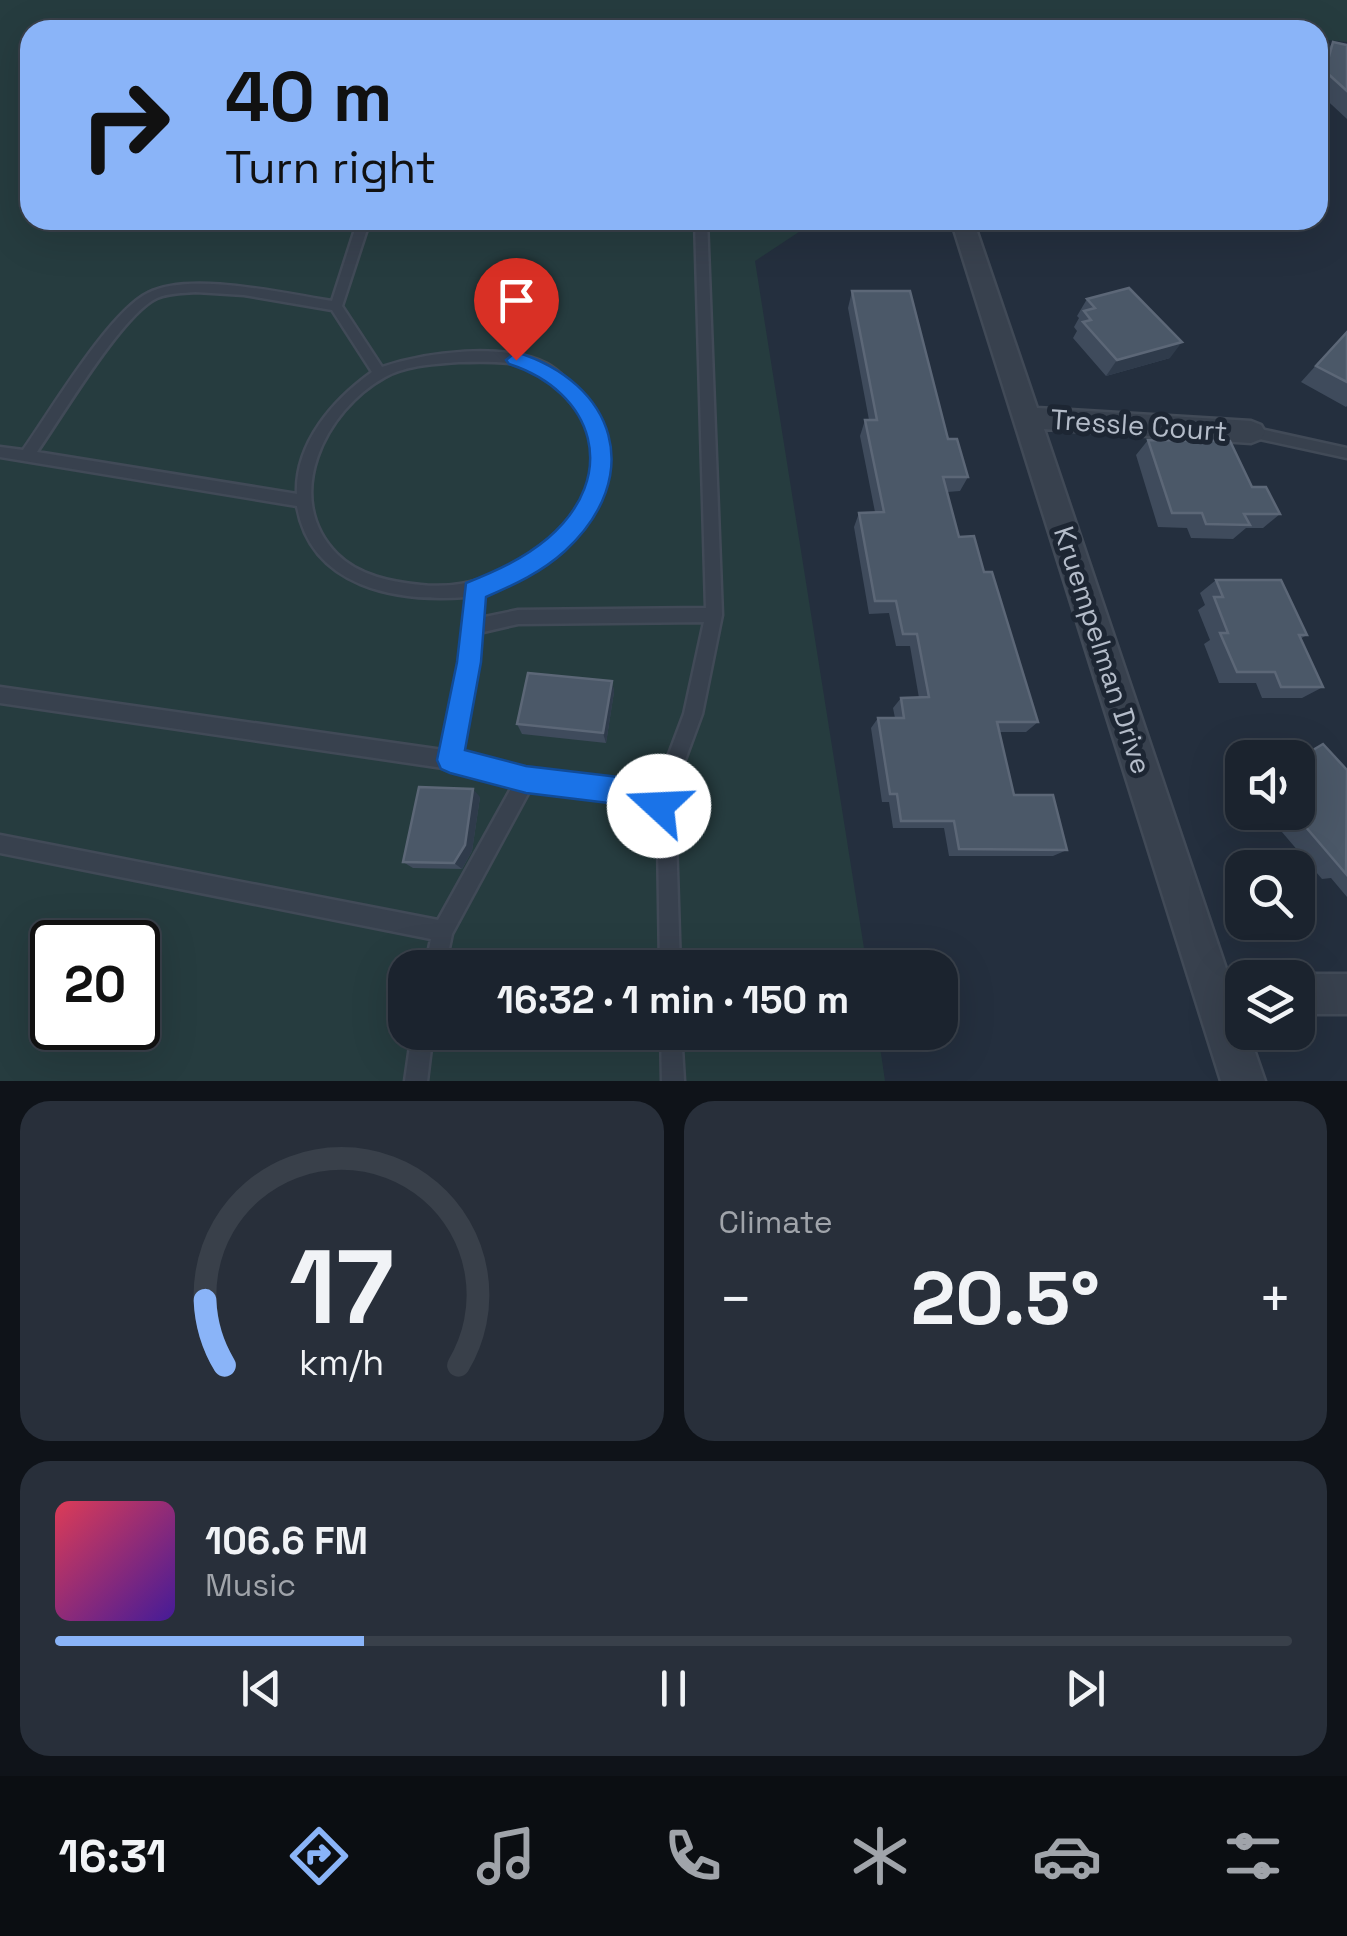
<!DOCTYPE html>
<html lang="en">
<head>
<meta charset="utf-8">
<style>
	:root { --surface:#1b232e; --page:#282f3a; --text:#f1f3f6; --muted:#a0a4aa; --line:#39404a; --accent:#8ab4f8 }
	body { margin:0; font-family:"Space Grotesk",sans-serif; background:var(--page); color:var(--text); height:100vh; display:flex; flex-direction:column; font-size:38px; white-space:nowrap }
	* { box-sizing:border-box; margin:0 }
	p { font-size:32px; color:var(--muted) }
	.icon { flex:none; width:55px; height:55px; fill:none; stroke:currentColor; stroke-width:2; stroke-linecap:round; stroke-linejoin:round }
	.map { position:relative; height:1081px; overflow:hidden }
	.side { display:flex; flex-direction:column; gap:20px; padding:20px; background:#0f1319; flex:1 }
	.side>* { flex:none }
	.guide { position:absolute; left:20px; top:20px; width:1308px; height:210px; border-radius:30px; box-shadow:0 10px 40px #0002,0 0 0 2px var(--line); background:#8ab4f8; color:#111; overflow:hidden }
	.buttons { position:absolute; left:1225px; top:740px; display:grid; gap:20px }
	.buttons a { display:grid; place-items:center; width:90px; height:90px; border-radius:20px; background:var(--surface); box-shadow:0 10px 40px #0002,0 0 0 2px var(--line); font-size:50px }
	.speed { position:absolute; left:30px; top:920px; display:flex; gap:20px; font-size:50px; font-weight:700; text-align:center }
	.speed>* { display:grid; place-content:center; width:130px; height:130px; border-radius:50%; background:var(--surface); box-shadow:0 10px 40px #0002,0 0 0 2px var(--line); line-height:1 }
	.speed .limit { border:5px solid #111; border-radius:15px; background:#fff; color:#111 }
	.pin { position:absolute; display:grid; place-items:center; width:85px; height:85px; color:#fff; margin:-102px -42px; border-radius:50% 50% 50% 0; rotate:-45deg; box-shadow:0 0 10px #0007 }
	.pin .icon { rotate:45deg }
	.me { position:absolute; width:110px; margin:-55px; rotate:290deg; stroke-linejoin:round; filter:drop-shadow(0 0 8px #0008) }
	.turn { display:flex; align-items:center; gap:35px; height:210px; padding:0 40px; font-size:45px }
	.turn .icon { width:130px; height:130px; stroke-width:2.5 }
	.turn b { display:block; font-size:70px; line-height:85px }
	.big { font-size:75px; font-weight:600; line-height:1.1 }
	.side .tile { flex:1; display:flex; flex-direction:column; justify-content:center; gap:15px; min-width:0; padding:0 35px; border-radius:30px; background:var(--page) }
	.side .dial { align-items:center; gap:0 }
	.dial svg { height:260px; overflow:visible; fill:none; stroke:var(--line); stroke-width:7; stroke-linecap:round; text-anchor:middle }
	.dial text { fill:var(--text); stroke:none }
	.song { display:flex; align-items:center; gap:30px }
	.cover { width:120px; height:120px; border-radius:15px; background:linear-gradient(135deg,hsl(350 70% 55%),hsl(260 70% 35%)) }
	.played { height:10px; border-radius:5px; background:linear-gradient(90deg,var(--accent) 25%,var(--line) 25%) }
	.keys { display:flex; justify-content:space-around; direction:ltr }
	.heat { display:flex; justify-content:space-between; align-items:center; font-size:55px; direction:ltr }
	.side .tiles { flex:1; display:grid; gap:20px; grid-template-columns:1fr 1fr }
	.tile:last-child { grid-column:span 2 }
	.trip { position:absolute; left:388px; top:950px; width:570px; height:100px; border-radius:30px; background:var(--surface); box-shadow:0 10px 40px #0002,0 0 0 2px var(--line); font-weight:600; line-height:100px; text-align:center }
	.tab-bar { display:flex; height:160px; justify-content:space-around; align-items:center; background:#0b0e12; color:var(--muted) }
	.tab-bar .icon { width:70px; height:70px }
	.tab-bar .selected { color:var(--accent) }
	.tab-bar b { font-size:45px; color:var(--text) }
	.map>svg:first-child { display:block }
</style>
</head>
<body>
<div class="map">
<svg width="1347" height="1081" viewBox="0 0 1347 1081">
	<rect width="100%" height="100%" fill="#242f3e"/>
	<!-- green -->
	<path fill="#263c3f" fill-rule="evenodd" d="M0,0H1347V42L1318,39V30H30V220H805V228L755,261L867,967L405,968V1032L878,1033L885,1081H0ZM52,942H138V1028H52Z"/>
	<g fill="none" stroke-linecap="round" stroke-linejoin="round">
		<defs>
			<g id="lane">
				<path d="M358,220H370L342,306L382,367C426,352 504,342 547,364C562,372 574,388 585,401C631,455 598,519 549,558C529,574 506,584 482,592L480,618L518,610L706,608L695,220H707L722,615L702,714L668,806L676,837L680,968H660L658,837L651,812L626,800L531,788L452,934L445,968H425L431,939L0,853V835L438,920L513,785L450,769L0,703V687L443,750L461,662L466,597C397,602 311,588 297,506L0,457V447L23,450C50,412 109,312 148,293C190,271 285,294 332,301ZM196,292L244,295L332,310L372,372C333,400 295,443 297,494L37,452C61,418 122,314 157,298C168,293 183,293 196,292ZM459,362C483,362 511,360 534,369C550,376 562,392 573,405C577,410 584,416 587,422C616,484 554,547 502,571C478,583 447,588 421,585C392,582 359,576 337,554C281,498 325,410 385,377C407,365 435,364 459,362ZM704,622L684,714L654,794L627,782L526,770L460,754L477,662L479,633L518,624Z"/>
				<polygon points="1251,427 1347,448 1347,458 1246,436 1244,432 1246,428"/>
				<polygon points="412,1032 433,1032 427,1081 405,1081"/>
				<polygon points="661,1032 681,1032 684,1081 662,1081"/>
			</g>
			<g id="street">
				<polygon points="951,220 973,220 1037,408 1251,421 1261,425 1265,432 1261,439 1251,443 1044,429 1242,1016 1242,1032 1248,1032 1265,1081 1221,1081"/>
				<polygon points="1298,974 1347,974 1347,1014 1298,1014 1298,978 1288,978"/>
			</g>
		</defs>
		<!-- lane casing -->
		<use href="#lane" stroke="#414a57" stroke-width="5"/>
		<!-- street casing -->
		<use href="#street" stroke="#414a57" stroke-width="5"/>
		<!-- lane -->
		<use href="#lane" fill="#38414e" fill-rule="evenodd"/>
		<!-- street -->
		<use href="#street" fill="#38414e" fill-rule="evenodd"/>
	</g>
	<!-- wall -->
	<g fill="#3f4b5c">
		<polygon points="1333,42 1347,45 1347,119 1318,92 1318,73 1321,59"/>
		<polygon points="852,291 948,439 968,477 960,491 947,492 959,537 984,572 1038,722 1026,732 999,732 1014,795 1067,850 1053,856 949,856 944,828 893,828 889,802 882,802 871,728 878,718 895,718 893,708 901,698 919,698 910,646 896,646 889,613 869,614 854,527 859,513 875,512 860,436 865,420 869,420 848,308"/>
		<polygon points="1087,299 1170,358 1106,376 1073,338 1077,331 1074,327 1079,318 1077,316"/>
		<polygon points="1347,331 1347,406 1346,407 1301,382"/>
		<polygon points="1148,440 1252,487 1280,514 1263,528 1246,528 1233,539 1191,538 1187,528 1158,527 1136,455"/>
		<polygon points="1216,580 1307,635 1300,639 1323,687 1302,698 1262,698 1256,683 1219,683 1204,644 1210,640 1198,610 1205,605 1200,593"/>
		<polygon points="612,681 614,692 606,743 522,734 517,724"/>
		<polygon points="1323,744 1347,770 1347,897 1331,878 1322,879 1265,812 1298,812 1298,758 1295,758"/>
		<polygon points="480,797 472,851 462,869 413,868 403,862"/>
	</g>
	<!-- shaded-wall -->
	<g fill="#2f3b4b">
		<polygon points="1182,342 1170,358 1106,376 1117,360"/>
		<polygon points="612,681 614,692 606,743 603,733"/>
		<polygon points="473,789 480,797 472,851 462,869 454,863"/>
	</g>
	<!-- building -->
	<g fill="#4b5868" stroke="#5c6777" stroke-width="2.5">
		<polygon points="1333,42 1347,45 1347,91 1325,71"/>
		<polygon points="1129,288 1182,342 1117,360 1083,322 1091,320 1084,311 1095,308 1087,299"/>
		<polygon points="852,291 910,291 948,439 957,439 968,477 943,477 959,537 974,536 984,572 992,572 1038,722 997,722 1014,795 1053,795 1067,850 959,849 954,821 901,821 897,794 890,794 878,718 904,718 901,698 929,697 917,634 903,634 896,601 875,601 859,513 884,512 865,420 877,420"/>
		<polygon points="1347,332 1347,382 1316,366"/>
		<polygon points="1148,440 1230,441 1252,487 1266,487 1280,514 1244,514 1250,525 1206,524 1202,513 1172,513"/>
		<polygon points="1216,580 1281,580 1307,635 1299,635 1323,687 1281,687 1275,672 1237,672 1220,633 1228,633 1214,597 1223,597"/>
		<polygon points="528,673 612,681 603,733 517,724"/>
		<polygon points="1323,744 1347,770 1346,874 1293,812 1298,812 1298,759"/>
		<polygon points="419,787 473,789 465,845 454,863 403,862"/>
	</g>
	<!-- route -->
	<path fill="#1a73e8" stroke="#114b97" stroke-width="2.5" d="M516,352C616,383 646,476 565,551C542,572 514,585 486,597L481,662L465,750L526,766L627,778L669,796L673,806L669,816L659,820L625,805L526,793L450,773L441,769L437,760L457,662L466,583C496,571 523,559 548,538C620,476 595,392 509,364L506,360Z"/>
	<g text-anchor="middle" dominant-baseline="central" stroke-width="10" stroke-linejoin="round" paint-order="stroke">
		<!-- street labels -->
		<g font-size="28" fill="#b4bcc9" stroke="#1d2633">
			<text transform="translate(1139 425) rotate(4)">Tressle Court</text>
			<text transform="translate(1103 650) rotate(72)">Kruempelman Drive</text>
		</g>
	</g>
</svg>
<div class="buttons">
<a><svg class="icon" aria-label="sound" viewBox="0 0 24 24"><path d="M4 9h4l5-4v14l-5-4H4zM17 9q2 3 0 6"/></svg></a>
<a><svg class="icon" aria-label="search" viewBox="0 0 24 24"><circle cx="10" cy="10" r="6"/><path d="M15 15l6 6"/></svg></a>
<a><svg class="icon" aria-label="layers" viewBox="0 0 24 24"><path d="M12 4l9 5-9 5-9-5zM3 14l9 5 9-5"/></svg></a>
</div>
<div class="speed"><div class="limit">20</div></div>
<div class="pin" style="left:516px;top:360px;background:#d93025"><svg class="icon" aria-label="arrive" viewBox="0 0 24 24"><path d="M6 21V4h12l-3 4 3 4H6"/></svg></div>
<svg class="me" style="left:659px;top:806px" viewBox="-20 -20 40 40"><circle r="19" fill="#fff"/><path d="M0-13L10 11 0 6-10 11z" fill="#1a73e8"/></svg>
<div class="trip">16:32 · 1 min · 150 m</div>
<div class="guide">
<div class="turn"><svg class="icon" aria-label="right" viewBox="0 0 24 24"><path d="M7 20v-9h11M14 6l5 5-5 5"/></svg><div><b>40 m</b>Turn right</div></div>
</div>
</div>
<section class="side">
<div class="tiles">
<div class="tile dial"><svg viewBox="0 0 100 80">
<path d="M14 69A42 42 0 1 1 86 69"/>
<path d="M14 69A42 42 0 0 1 8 49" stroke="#8ab4f8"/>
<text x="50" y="56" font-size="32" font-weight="700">17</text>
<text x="50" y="72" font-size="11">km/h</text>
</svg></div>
<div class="tile"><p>Climate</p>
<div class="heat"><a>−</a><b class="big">20.5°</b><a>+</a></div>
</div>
<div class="tile">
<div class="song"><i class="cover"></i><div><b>106.6 FM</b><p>Music</p></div></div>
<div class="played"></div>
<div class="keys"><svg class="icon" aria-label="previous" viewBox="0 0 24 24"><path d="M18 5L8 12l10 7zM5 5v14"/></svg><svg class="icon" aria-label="pause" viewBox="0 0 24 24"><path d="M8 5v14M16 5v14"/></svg><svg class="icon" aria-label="next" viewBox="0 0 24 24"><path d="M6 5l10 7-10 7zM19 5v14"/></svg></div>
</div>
</div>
</section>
<nav class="tab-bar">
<b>16:31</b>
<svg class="icon selected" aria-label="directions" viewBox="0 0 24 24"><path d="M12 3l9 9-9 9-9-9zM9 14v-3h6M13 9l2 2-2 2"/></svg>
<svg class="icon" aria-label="music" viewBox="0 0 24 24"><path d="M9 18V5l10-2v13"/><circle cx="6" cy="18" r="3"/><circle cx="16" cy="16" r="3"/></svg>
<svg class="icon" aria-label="phone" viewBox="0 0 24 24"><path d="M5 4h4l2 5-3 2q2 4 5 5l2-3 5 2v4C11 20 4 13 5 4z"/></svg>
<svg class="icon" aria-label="climate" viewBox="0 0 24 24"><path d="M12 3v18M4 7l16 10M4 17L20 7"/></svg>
<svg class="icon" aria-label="car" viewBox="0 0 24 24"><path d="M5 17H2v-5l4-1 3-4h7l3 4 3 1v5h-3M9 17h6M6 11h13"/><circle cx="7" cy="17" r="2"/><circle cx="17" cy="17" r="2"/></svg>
<svg class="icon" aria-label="filters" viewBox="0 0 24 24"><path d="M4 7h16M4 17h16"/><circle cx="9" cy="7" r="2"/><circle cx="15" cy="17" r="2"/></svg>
</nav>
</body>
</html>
